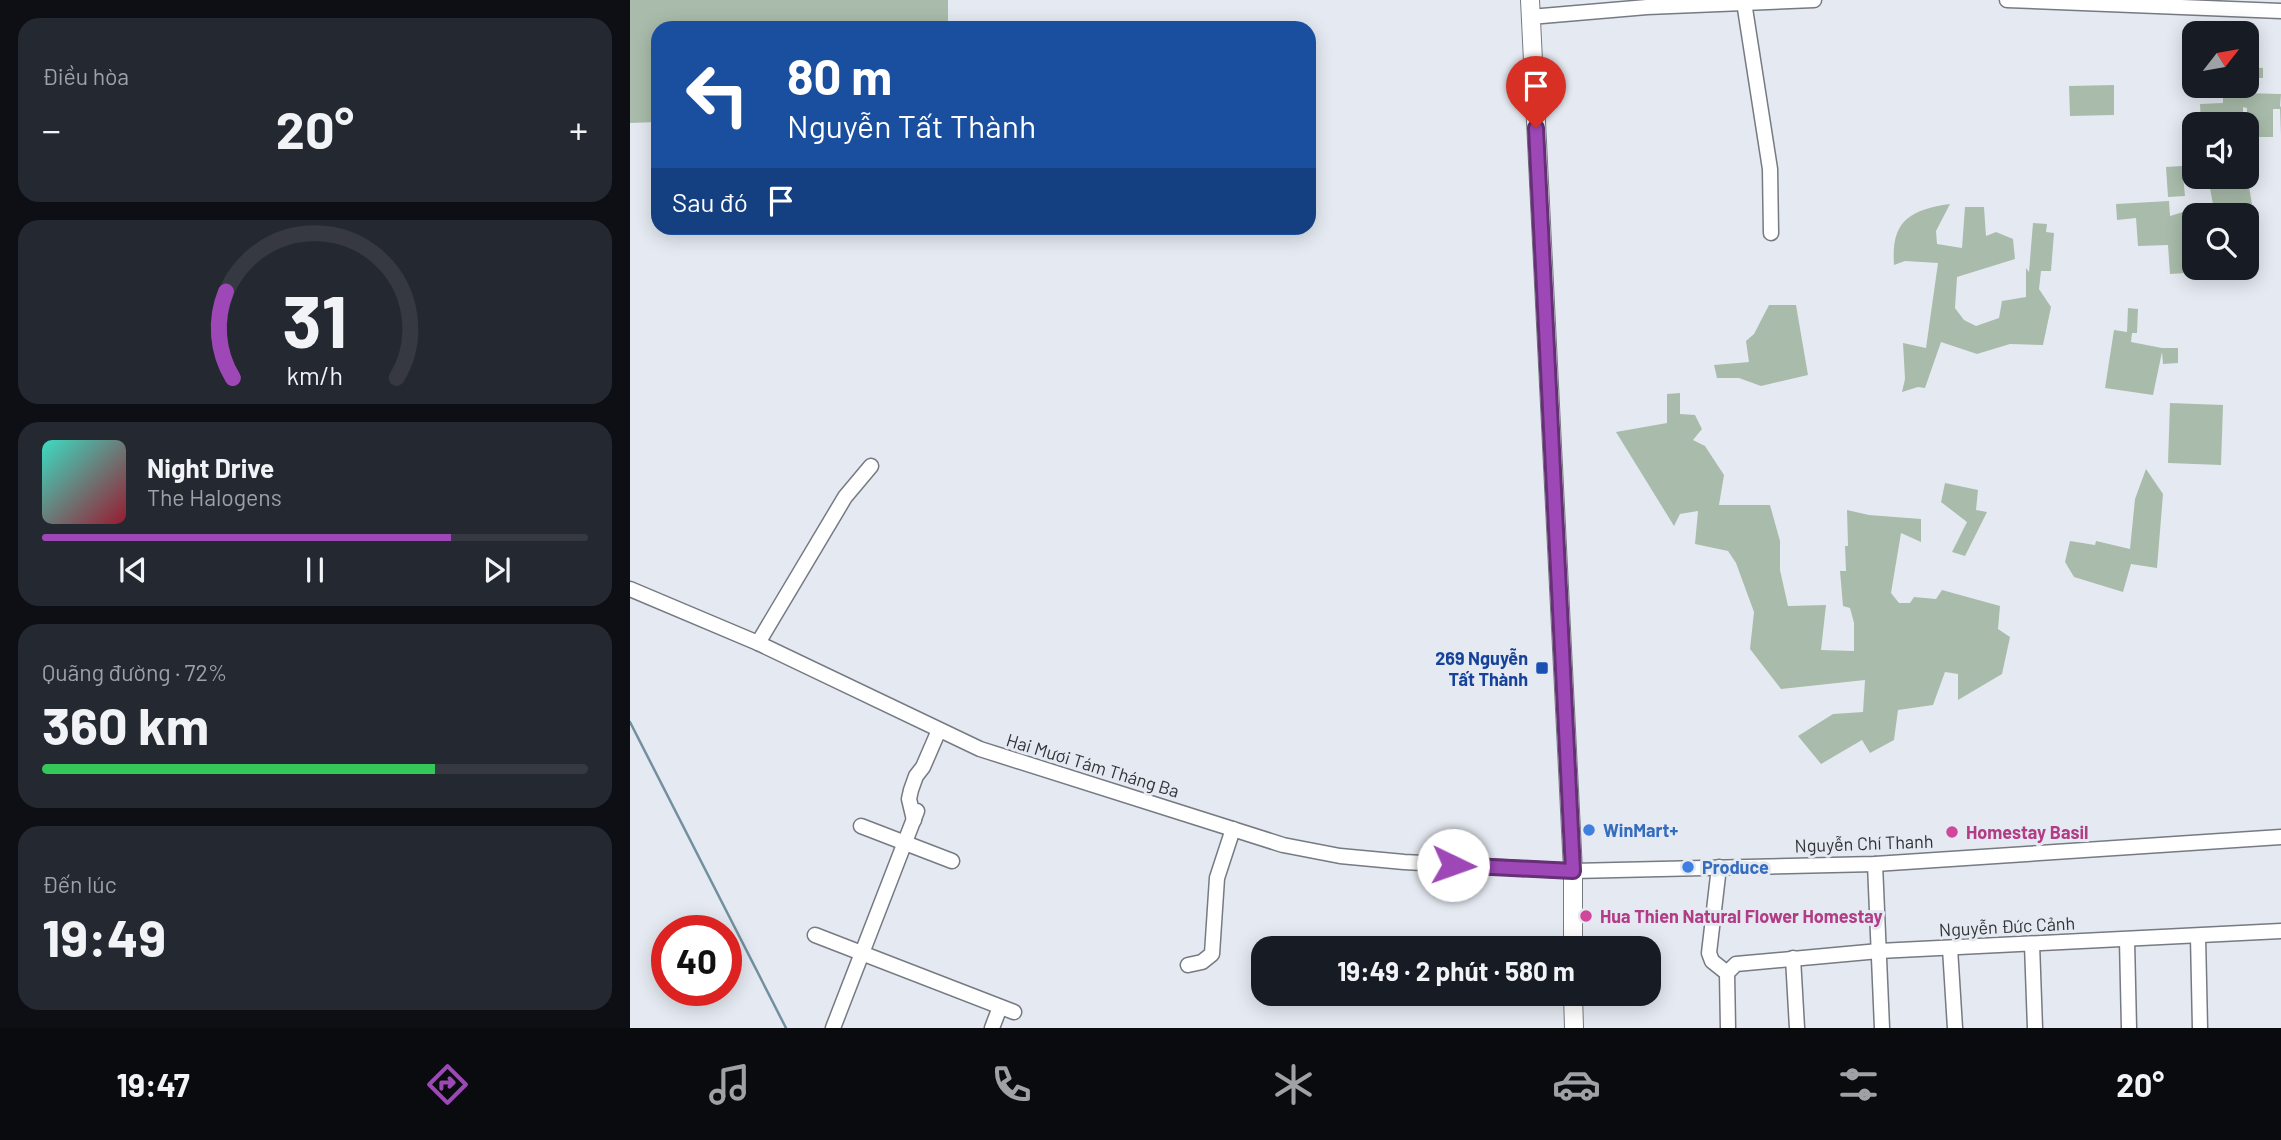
<!DOCTYPE html>
<html lang="vi">
<head>
<meta charset="utf-8">
<style>
	:root { --surface:#171b24; --page:#242831; --text:#f1f3f6; --muted:#9ea1a6; --line:#363941; --accent:#9d48b6 }
	body { margin:0; font-family:Barlow,sans-serif; background:var(--page); color:var(--text); height:100vh; display:flex; flex-direction:column; font-size:26px; white-space:nowrap }
	* { box-sizing:border-box; margin:0 }
	p { font-size:23px; color:var(--muted) }
	.icon { flex:none; width:38px; height:38px; fill:none; stroke:currentColor; stroke-width:2; stroke-linecap:round; stroke-linejoin:round }
	.map { position:relative; flex:1; overflow:hidden }
	.panel { display:flex; flex-direction:column; gap:18px; padding:18px; background:#0d0f14; width:630px }
	.panel>* { flex:none }
	.guide { position:absolute; left:21px; top:21px; width:665px; height:214px; border-radius:21px; box-shadow:0 4px 18px #0003; background:#1a4fa0; color:#fff; overflow:hidden }
	.needle { width:46px; rotate:59deg }
	.controls { position:absolute; left:1552px; top:21px; display:grid; gap:14px }
	.controls a { display:grid; place-items:center; width:77px; height:77px; border-radius:14px; background:var(--surface); box-shadow:0 4px 18px #0003; font-size:35px }
	.speed { position:absolute; left:21px; top:915px; display:flex; gap:14px; font-size:35px; font-weight:700; text-align:center }
	.speed>* { display:grid; place-content:center; width:91px; height:91px; border-radius:50%; background:var(--surface); box-shadow:0 4px 18px #0003; line-height:1 }
	.speed .limit { border:10px solid #d22; background:#fff; color:#111 }
	.pin { position:absolute; display:grid; place-items:center; width:60px; height:60px; color:#fff; margin:-72px -30px; border-radius:50% 50% 50% 0; rotate:-45deg; box-shadow:0 0 7px #0007 }
	.pin .icon { rotate:45deg }
	.me { position:absolute; width:77px; margin:-38px; rotate:93deg; stroke-linejoin:round; filter:drop-shadow(0 0 5px #0008) }
	.turn { display:flex; align-items:center; gap:24px; height:147px; padding:0 21px; font-size:32px }
	.turn .icon { width:91px; height:91px; stroke-width:2.5 }
	.turn b { display:block; font-size:49px; line-height:60px }
	.then { display:flex; align-items:center; height:66px; padding:0 21px; background:#0003; gap:14px; font-size:26px }
	.big { font-size:52px; font-weight:700; line-height:1.1 }
	.panel .card { flex:1; display:flex; flex-direction:column; justify-content:center; gap:10px; min-width:0; padding:0 24px; border-radius:21px; background:var(--page) }
	.panel .dial { align-items:center; gap:0 }
	.dial svg { height:182px; overflow:visible; fill:none; stroke:var(--line); stroke-width:7; stroke-linecap:round; text-anchor:middle }
	.dial text { fill:var(--text); stroke:none }
	.song { display:flex; align-items:center; gap:21px }
	.cover { width:84px; height:84px; border-radius:10px; background:linear-gradient(135deg,hsl(170 70% 55%),hsl(350 70% 35%)) }
	.played { height:7px; border-radius:4px; background:linear-gradient(90deg,var(--accent) 75%,var(--line) 75%) }
	.keys { display:flex; justify-content:space-around; direction:ltr }
	.heat { display:flex; justify-content:space-between; align-items:center; font-size:38px; direction:ltr }
	.charge { height:10px; border-radius:5px; background:linear-gradient(90deg,#34c759 72%,var(--line) 0) }
	.trip { position:absolute; left:621px; top:936px; width:410px; height:70px; border-radius:21px; background:var(--surface); box-shadow:0 4px 18px #0003; font-weight:700; line-height:70px; text-align:center }
	.tabs { display:flex; height:112px; justify-content:space-around; align-items:center; background:#090b0e; color:var(--muted) }
	.tabs .icon { width:49px; height:49px }
	.tabs .active { color:var(--accent) }
	.tabs b { font-size:32px; color:var(--text) }
	main { display:flex; flex:1; min-height:0 }
	.map>svg:first-child { display:block }
</style>
</head>
<body>
<main>
<section class="panel">
<div class="card"><p>Điều hòa</p>
<div class="heat"><a>−</a><b class="big">20°</b><a>+</a></div>
</div>
<div class="card dial"><svg viewBox="0 0 100 80">
<path d="M14 69A42 42 0 1 1 86 69"/>
<path d="M14 69A42 42 0 0 1 11 31" stroke="#9d48b6"/>
<text x="50" y="56" font-size="32" font-weight="700">31</text>
<text x="50" y="72" font-size="11">km/h</text>
</svg></div>
<div class="card">
<div class="song"><i class="cover"></i><div><b>Night Drive</b><p>The Halogens</p></div></div>
<div class="played"></div>
<div class="keys"><svg class="icon" aria-label="previous" viewBox="0 0 24 24"><path d="M18 5L8 12l10 7zM5 5v14"/></svg><svg class="icon" aria-label="pause" viewBox="0 0 24 24"><path d="M8 5v14M16 5v14"/></svg><svg class="icon" aria-label="next" viewBox="0 0 24 24"><path d="M6 5l10 7-10 7zM19 5v14"/></svg></div>
</div>
<div class="card"><p>Quãng đường · 72%</p><b class="big">360 km</b><div class="charge"></div></div>
<div class="card"><p>Đến lúc</p><b class="big">19:49</b></div>
</section>
<div class="map">
<svg width="1651" height="1028" viewBox="0 0 1651 1028">
	<rect width="100%" height="100%" fill="#e5eaf2"/>
	<!-- green -->
	<g fill="#a9bcab">
		<polygon points="0,0 318,0 318,28 28,28 28,122 0,123"/>
		<polygon points="1617,67 1633,68 1633,78 1622,78 1622,92 1613,93 1651,94 1650,106 1651,107 1651,135 1650,109 1643,109 1643,137 1617,137 1617,108 1613,107 1613,124 1571,124 1570,104 1593,103 1593,86 1617,86"/>
		<polygon points="1484,85 1484,115 1440,116 1439,86"/>
		<polygon points="1552,166 1555,196 1538,197 1536,167"/>
		<polygon points="1578,177 1599,177 1601,184 1618,181 1622,204 1584,210"/>
		<polygon points="1539,201 1540,216 1563,209 1564,268 1572,268 1573,272 1540,274 1538,245 1508,246 1506,218 1487,220 1486,204"/>
		<path d="M1320,204L1306,231L1307,244L1332,248L1335,207H1354L1356,236L1366,232L1383,239L1385,259L1327,277L1325,308L1334,320L1346,326L1369,318L1372,301L1396,297V268L1399,272L1403,223L1417,224L1416,232L1424,233L1421,271H1411L1409,289L1421,307L1413,345L1380,344L1347,354L1311,342L1295,388L1288,387L1272,392L1275,379L1273,343L1296,348L1308,263L1275,261L1264,265C1261,222 1278,210 1320,204Z"/>
		<polygon points="1139,305 1166,305 1178,375 1131,386 1109,378 1087,378 1084,365 1119,362 1116,341 1124,334"/>
		<polygon points="1498,308 1508,309 1507,333 1502,333 1501,342 1532,348 1548,348 1548,363 1533,364 1532,352 1523,395 1475,388 1484,330 1497,332"/>
		<polygon points="1050,393 1050,414 1065,415 1072,429 1063,440 1075,446 1094,475 1089,505 1140,505 1150,541 1150,570 1158,606 1196,605 1191,650 1224,651 1224,623 1220,608 1213,606 1210,571 1216,571 1215,546 1218,546 1217,510 1239,515 1291,519 1291,542 1271,533 1261,593 1269,603 1280,603 1284,597 1306,599 1312,590 1370,606 1368,629 1380,637 1372,674 1328,700 1328,674 1315,672 1303,705 1268,710 1264,740 1240,753 1232,740 1191,764 1168,736 1203,714 1233,712 1235,680 1151,689 1120,649 1124,612 1106,563 1098,551 1065,544 1068,511 1050,514 1044,526 986,432 1037,423 1037,394"/>
		<polygon points="1540,403 1593,405 1591,465 1538,463"/>
		<polygon points="1516,469 1533,494 1527,568 1501,564 1493,592 1444,577 1435,562 1440,541 1465,545 1466,541 1500,549 1505,499"/>
		<polygon points="1315,483 1348,490 1346,510 1357,512 1335,556 1322,552 1337,522 1311,502"/>
	</g>
	<g fill="none" stroke-linecap="round" stroke-linejoin="round">
		<!-- stream -->
		<polyline stroke="#7390a1" stroke-width="2.5" points="0,722 156,1028"/>
		<defs>
			<g id="minor">
				<polyline points="1377,0 1651,11"/>
				<polyline points="1114,2 1140,169 1141,233"/>
				<polyline points="900,17 1017,7 1184,0"/>
				<polyline points="0,589 128,643 350,749 653,845 710,856 774,862 943,871 1245,864 1651,837"/>
				<polyline points="128,643 215,497 241,466"/>
				<polyline points="284,820 279,799 281,790 286,776 293,767 309,730"/>
				<polyline points="231,826 322,861"/>
				<polyline points="1245,864 1252,1028"/>
				<polyline points="1089,867 1079,953 1082,961 1097,973"/>
				<polyline points="185,935 384,1012"/>
				<polyline points="1568,936 1570,1028"/>
				<polyline points="1497,940 1499,1028"/>
				<polyline points="1402,944 1405,1028"/>
				<polyline points="1320,948 1325,1028"/>
				<polyline points="1163,958 1167,1028"/>
				<polyline points="558,965 572,962 582,954 587,878 603,829"/>
				<polyline points="203,1028 287,811"/>
				<polyline points="362,1028 370,1007"/>
				<polyline points="1098,1028 1097,973 1106,964 1249,951 1651,931"/>
			</g>
			<g id="major">
				<polyline points="900,0 943,871 943,948"/>
				<polyline points="943,994 944,1028"/>
			</g>
		</defs>
		<!-- minor casing -->
		<use href="#minor" stroke="#767a82" stroke-width="17"/>
		<!-- major casing -->
		<use href="#major" stroke="#767a82" stroke-width="20"/>
		<!-- minor -->
		<use href="#minor" stroke="#fff" stroke-width="14"/>
		<!-- major -->
		<use href="#major" stroke="#fff" stroke-width="18"/>
	</g>
	<g fill="none" stroke-linecap="round" stroke-linejoin="round">
		<defs>
			<polyline id="route" points="823,865 943,871 906,128"/>
		</defs>
		<!-- route casing -->
		<use href="#route" stroke="#662f76" stroke-width="18"/>
		<!-- route -->
		<use href="#route" stroke="#9d48b6" stroke-width="12"/>
	</g>
	<!-- markers -->
	<rect fill="#1a4fb4" stroke="#e5eaf2" stroke-width="2.5" x="905" y="661" width="14" height="14" rx="3.5"/>
	<g fill="#3f7fe0" stroke="#e5eaf2" stroke-width="2.5">
		<circle cx="959" cy="830" r="7"/>
		<circle cx="1058" cy="867" r="7"/>
	</g>
	<g fill="#d1479c" stroke="#e5eaf2" stroke-width="2.5">
		<circle cx="1322" cy="832" r="7"/>
		<circle cx="956" cy="916" r="7"/>
	</g>
	<g text-anchor="middle" dominant-baseline="central" stroke-width="6" stroke-linejoin="round" paint-order="stroke">
		<!-- transit labels -->
		<g font-size="18" font-weight="bold" fill="#164399" stroke="#e5eaf2" text-anchor="end">
			<text x="898" y="658">269 Nguyễn<tspan x="898" dy="21">Tất Thành</tspan></text>
		</g>
		<!-- street labels -->
		<g font-size="18" fill="#313336" stroke="#e5eaf2">
			<text transform="translate(463 765) rotate(17)">Hai Mươi Tám Tháng Ba</text>
			<text transform="translate(1234 843) rotate(-2)">Nguyễn Chí Thanh</text>
			<text transform="translate(1377 926) rotate(-3)">Nguyễn Đức Cảnh</text>
		</g>
		<!-- shop labels -->
		<g font-size="18" font-weight="bold" fill="#366cbe" stroke="#e5eaf2" text-anchor="start">
			<text x="973" y="830">WinMart+</text>
			<text x="1072" y="867">Produce</text>
		</g>
		<!-- hotel labels -->
		<g font-size="18" font-weight="bold" fill="#b23c85" stroke="#e5eaf2" text-anchor="start">
			<text x="1336" y="832">Homestay Basil</text>
			<text x="970" y="916">Hua Thien Natural Flower Homestay</text>
		</g>
	</g>
</svg>
<div class="controls">
<a><svg class="needle" viewBox="-14 -14 28 28"><path d="M0-13l5 13h-10z" fill="#e53935"/><path d="M0 13l5-13h-10z" fill="#9ea1a6"/></svg></a>
<a><svg class="icon" aria-label="sound" viewBox="0 0 24 24"><path d="M4 9h4l5-4v14l-5-4H4zM17 9q2 3 0 6"/></svg></a>
<a><svg class="icon" aria-label="search" viewBox="0 0 24 24"><circle cx="10" cy="10" r="6"/><path d="M15 15l6 6"/></svg></a>
</div>
<div class="speed"><div class="limit">40</div></div>
<div class="pin" style="left:906px;top:128px;background:#d93025"><svg class="icon" aria-label="arrive" viewBox="0 0 24 24"><path d="M6 21V4h12l-3 4 3 4H6"/></svg></div>
<svg class="me" style="left:823px;top:865px" viewBox="-20 -20 40 40"><circle r="19" fill="#fff"/><path d="M0-13L10 11 0 6-10 11z" fill="#9d48b6"/></svg>
<div class="trip">19:49 · 2 phút · 580 m</div>
<div class="guide">
<div class="turn"><svg class="icon" aria-label="left" viewBox="0 0 24 24"><path d="M17 20v-9H6M10 6l-5 5 5 5"/></svg><div><b>80 m</b>Nguyễn Tất Thành</div></div>
<div class="then">Sau đó<svg class="icon" aria-label="arrive" viewBox="0 0 24 24"><path d="M6 21V4h12l-3 4 3 4H6"/></svg></div>
</div>
</div>
</main>
<nav class="tabs">
<b>19:47</b>
<svg class="icon active" aria-label="directions" viewBox="0 0 24 24"><path d="M12 3l9 9-9 9-9-9zM9 14v-3h6M13 9l2 2-2 2"/></svg>
<svg class="icon" aria-label="music" viewBox="0 0 24 24"><path d="M9 18V5l10-2v13"/><circle cx="6" cy="18" r="3"/><circle cx="16" cy="16" r="3"/></svg>
<svg class="icon" aria-label="phone" viewBox="0 0 24 24"><path d="M5 4h4l2 5-3 2q2 4 5 5l2-3 5 2v4C11 20 4 13 5 4z"/></svg>
<svg class="icon" aria-label="climate" viewBox="0 0 24 24"><path d="M12 3v18M4 7l16 10M4 17L20 7"/></svg>
<svg class="icon" aria-label="car" viewBox="0 0 24 24"><path d="M5 17H2v-5l4-1 3-4h7l3 4 3 1v5h-3M9 17h6M6 11h13"/><circle cx="7" cy="17" r="2"/><circle cx="17" cy="17" r="2"/></svg>
<svg class="icon" aria-label="filters" viewBox="0 0 24 24"><path d="M4 7h16M4 17h16"/><circle cx="9" cy="7" r="2"/><circle cx="15" cy="17" r="2"/></svg>
<b>20°</b>
</nav>
</body>
</html>
